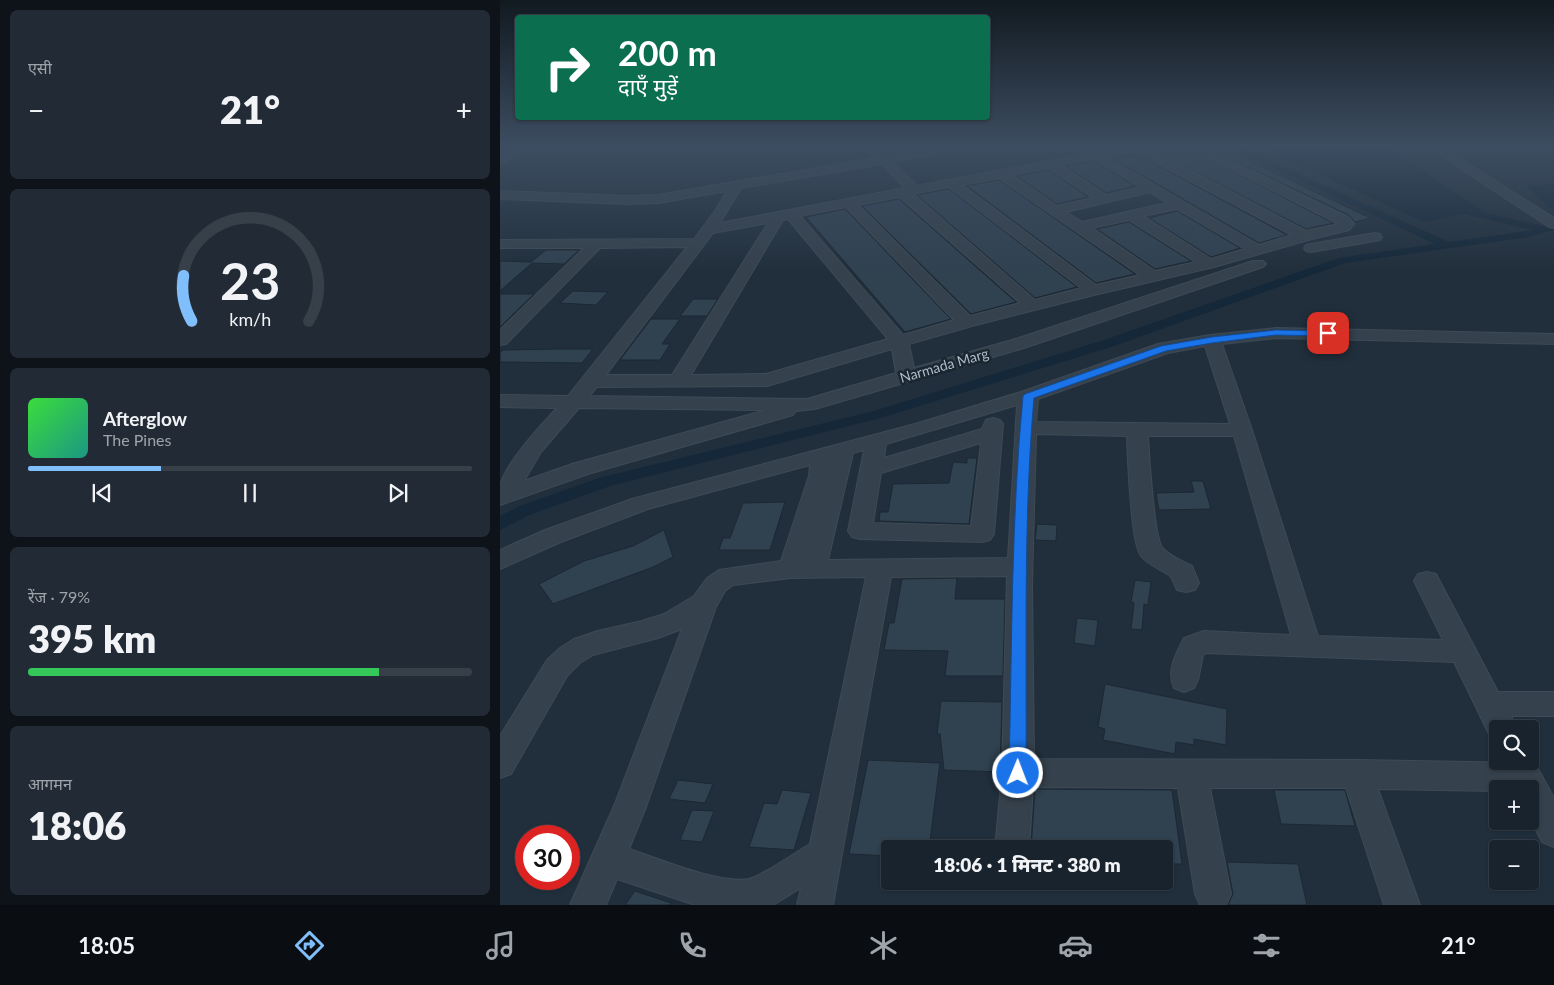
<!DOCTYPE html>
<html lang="hi">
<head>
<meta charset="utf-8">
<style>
	:root { --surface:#19232d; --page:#222b35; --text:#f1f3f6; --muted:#9fa4aa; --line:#374049; --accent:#81befc }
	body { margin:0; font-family:Lato,"Noto Sans Devanagari",sans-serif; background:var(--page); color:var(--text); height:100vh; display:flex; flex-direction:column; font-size:19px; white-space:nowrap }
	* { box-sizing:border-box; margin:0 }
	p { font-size:16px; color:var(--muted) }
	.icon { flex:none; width:28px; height:28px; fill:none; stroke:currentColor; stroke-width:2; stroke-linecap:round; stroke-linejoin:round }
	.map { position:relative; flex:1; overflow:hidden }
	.sheet { display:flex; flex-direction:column; gap:10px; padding:10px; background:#0e1319; width:500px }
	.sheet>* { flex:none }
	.top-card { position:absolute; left:15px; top:15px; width:475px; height:105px; border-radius:5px; box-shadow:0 1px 4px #0004,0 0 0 1px var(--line); background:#0b6e4f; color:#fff; overflow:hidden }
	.controls { position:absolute; left:989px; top:720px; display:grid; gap:10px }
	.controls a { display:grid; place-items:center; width:50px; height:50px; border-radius:5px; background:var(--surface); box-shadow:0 1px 4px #0004,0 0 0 1px var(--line); font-size:25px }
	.speed { position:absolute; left:15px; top:825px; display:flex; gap:10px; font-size:25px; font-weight:700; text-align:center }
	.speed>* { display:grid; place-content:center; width:65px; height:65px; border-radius:50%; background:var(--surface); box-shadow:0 1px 4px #0004,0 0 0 1px var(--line); line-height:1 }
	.speed .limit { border:8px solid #d22; background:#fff; color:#111 }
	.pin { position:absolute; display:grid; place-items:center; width:42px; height:42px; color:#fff; margin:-21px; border-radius:10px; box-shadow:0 2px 8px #0006 }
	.me { position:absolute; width:55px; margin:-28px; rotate:1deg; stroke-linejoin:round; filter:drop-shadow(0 0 4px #0008) }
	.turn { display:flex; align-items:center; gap:18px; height:105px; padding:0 20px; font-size:22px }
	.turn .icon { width:65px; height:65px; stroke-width:2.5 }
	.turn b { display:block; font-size:35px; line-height:42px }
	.big { font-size:38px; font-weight:800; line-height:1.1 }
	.sheet .card { flex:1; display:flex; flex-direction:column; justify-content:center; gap:8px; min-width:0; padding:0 18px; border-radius:8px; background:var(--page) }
	.sheet .dial { align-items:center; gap:0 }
	.dial svg { height:130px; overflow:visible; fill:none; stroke:var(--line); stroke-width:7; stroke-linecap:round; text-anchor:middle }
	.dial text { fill:var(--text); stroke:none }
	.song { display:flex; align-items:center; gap:15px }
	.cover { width:60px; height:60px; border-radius:8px; background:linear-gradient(135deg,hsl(120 70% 55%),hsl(170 70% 35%)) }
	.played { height:5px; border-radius:2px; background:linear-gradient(90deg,var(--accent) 30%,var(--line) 30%) }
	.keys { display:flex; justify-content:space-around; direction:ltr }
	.heat { display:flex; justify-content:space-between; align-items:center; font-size:28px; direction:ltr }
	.charge { height:8px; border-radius:4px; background:linear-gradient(90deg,#34c759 79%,var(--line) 0) }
	.trip { position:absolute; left:381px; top:840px; width:292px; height:50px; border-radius:5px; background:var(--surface); box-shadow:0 1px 4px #0004,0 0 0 1px var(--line); font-weight:800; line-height:50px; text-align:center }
	.tabs { display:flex; height:80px; justify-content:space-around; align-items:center; background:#0a0e12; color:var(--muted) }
	.tabs .icon { width:35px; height:35px }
	.tabs .on { color:var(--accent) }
	.tabs b { font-size:22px; color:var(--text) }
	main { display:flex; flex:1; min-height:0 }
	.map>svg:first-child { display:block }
</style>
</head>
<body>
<main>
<section class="sheet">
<div class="card"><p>एसी</p>
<div class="heat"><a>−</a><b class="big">21°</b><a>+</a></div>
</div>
<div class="card dial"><svg viewBox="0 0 100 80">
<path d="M14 69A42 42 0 1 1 86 69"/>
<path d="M14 69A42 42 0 0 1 9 41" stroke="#81befc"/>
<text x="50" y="56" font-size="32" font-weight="700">23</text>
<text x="50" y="72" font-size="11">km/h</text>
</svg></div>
<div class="card">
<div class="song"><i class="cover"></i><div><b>Afterglow</b><p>The Pines</p></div></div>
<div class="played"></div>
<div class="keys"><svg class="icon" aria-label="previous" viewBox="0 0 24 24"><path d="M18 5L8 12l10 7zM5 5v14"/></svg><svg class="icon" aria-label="pause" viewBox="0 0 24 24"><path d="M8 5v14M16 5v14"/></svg><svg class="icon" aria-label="next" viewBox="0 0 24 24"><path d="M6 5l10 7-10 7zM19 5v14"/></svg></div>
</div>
<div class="card"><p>रेंज · 79%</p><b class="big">395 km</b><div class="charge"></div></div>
<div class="card"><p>आगमन</p><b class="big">18:06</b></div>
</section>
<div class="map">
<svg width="1054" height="905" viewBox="0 0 1054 905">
	<rect width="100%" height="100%" fill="#212f3c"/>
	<!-- water -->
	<g fill="#142839">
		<polygon points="758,146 884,146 982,210 924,222"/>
		<polygon points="1054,184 1054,209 1050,208 1026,186"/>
	</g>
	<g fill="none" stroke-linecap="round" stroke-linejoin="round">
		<!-- canal -->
		<polygon fill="#142839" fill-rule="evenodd" points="726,146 737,146 949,242 1033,230 946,210 945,208 950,205 1044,226 1054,224 1054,230 1029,237 845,263 614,346 384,417 110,486 32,514 0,530 0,516 20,506 99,478 374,411 604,340 839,258 935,244"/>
	</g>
	<!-- building -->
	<g fill="#304150" stroke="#1c2832">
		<polygon points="651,146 684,146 833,223 806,229 650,148"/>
		<polygon points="704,146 728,146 728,151 870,218 855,222 849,215"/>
		<polygon points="638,155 787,235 759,243 614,159"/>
		<polygon points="594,161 635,186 606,193 566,166"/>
		<polygon points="549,170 588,197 557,204 517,176"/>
		<polygon points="499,180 635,274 596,283 467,186"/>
		<polygon points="449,189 577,287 535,298 417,195"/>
		<polygon points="399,199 516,302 471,314 362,206"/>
		<polygon points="345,209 451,319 405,332 306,217"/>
		<polygon points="677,211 740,248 711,257 649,218"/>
		<polygon points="629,222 691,261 655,269 597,229"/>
		<polygon points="46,250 79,250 64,264 32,263 0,291 0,261 31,262"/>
		<polygon points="73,291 108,292 96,305 60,303"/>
		<polygon points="0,294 34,294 0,327"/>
		<polygon points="193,299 218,299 207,316 180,316"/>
		<polygon points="151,319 180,319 162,344 170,344 160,360 120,360"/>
		<polygon points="58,349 93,349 82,363 0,362 0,353 3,350"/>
		<polygon points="467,458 477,458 469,524 379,521 380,512 388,512 393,484 449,483 453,462 467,463"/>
		<polygon points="691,481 703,481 711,509 659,510 656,493 694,492"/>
		<polygon points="285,502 270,550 219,550 223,538 230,538 243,503"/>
		<polygon points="537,524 557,525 556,541 535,540"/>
		<polygon points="164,530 173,557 153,567 53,604 39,584 84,561 133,546"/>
		<polygon points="457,578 455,599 505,599 503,676 445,676 448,651 384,650 389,623 394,623 402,579"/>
		<polygon points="635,580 651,582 648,605 644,604 642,630 631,629 634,603 631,602"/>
		<polygon points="577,618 598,620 595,646 574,643"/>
		<polygon points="605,684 727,709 726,745 694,739 694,745 676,742 675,754 603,740 605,729 598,727"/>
		<polygon points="441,701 502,702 500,772 444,770 440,734 437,734"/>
		<polygon points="368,760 440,763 429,849 390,849 390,856 349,854"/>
		<polygon points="178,780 213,784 205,803 169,799"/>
		<polygon points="535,789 672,790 682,864 665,864 665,849 531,849"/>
		<polygon points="282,790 311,793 294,850 249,847 264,803 277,804"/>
		<polygon points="774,790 845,790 855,826 781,824"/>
		<polygon points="192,810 214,811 202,842 180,840"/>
		<polygon points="727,862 798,864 807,905 728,905 733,894"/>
		<polygon points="135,891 171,903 171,905 125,905"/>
	</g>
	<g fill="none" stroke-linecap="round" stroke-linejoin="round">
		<defs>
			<g id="minor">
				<polygon points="17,146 30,146 0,166 0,157"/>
				<path d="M445,146H469L463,149L393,162L417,186L627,146H649L647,148L806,231L839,224L686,146H700L848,217L854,224L849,230L808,240L714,267L594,295L472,326L409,344L414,368L512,340L753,261H763L766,264L763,267L524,348L315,409L296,411L293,415L88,474L0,505C0,499 0,492 0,486C6,462 40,426 57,408L0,407V395L68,396L187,247L100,248L6,344L0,345V330L84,248H0V240L194,239L215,211L227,191L158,203L127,204L0,199V191L127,196L158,195L374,158L369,153L375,149L387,156ZM635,151L792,235L759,245L606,157ZM594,159L640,187L606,195L561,165ZM382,164L405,188L220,223L241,188ZM549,168L593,198L557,206L512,175ZM499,178L640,275L596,285L462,185ZM449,187L581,288L535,300L413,194ZM650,192L667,203L582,222L566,212ZM400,197L520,303L470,316L358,205ZM346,207L454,320L403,335L300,216ZM677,209L745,249L711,259L643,216ZM288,219L388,339L266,374L191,375L283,220ZM629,220L696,262L655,271L592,228ZM268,223L172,375H106L213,233ZM392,349L396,373L307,399L89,396L97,387L267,386ZM79,408L266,410L72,464L24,481L41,452Z"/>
				<polygon points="927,146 940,146 1054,218 1054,228 1049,227"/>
				<polygon points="875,233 880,234 882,237 880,240 811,252 806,251 804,248 806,245 811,244"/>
				<path d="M776,328L1054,334V344L776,338L722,344L752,430L818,636L943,640L914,581L918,574L927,572L936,574L998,692H1054V716H1011L1017,729H998V740L991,738L954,662L706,653L703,655L698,680L694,688L684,692L674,688C666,672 676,653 684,638L704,631L791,635L734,436H648C649,455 654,536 662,547C669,556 682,561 692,566L699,583L695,590L686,592L677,590C675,586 673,579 670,576C661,569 649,566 641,556C630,542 628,458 627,436L536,434L532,584L534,759L857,760L1026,763L1037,767L1054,798V847L1042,842L1030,818V789H998V791L878,789L920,905H884L846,788H710L731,894L726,905H700L695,894L678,788L533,787L529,849H495L502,773L507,576L391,577L333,905H297L301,888L273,905H195L117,879L106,905H70L114,806L182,629L158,638L93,655L80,663L67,676L11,774L0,778V736L47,660L60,648L74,639L98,631L142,621L164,614L194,596L207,578L219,570L281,561L309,476L310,465L148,509L61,542L0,569V550L45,530L132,499L415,424L521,392L658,344L710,335ZM705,346L730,424L536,422L538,399L668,353ZM517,405L508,558L328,560L353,453L364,450L348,531L352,537L360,539L482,542L490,540L494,534L503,424L500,420L493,418L486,420L482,429L384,458L386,444ZM481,443L471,526L373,523L381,473ZM366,577L310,844C298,851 260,877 249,879C218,884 160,859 129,849L146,807L216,607L225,591L233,585L291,578Z"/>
			</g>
		</defs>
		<!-- minor casing -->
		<use href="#minor" stroke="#3e4a55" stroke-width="2"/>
		<!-- minor -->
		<use href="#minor" fill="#35414c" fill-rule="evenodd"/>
	</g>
	<!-- sky -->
	<linearGradient id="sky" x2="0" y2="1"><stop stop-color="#121a21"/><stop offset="0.54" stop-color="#3d4d61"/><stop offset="1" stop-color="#3d4d61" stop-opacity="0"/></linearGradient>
	<rect width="1054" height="272" fill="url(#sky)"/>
	<!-- route -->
	<path fill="#1a73e8" stroke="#114b97" d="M776,330L828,331L832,333L828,336L776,335L712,343L666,351L534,398C523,522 527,648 526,773L523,778L518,780L512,778L509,773C512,647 511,521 523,396L525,394L661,346L712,337Z"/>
	<g text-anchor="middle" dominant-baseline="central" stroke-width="5" stroke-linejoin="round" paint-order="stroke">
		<!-- street labels -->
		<g font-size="14" fill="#b0bcc8" stroke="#1a2630">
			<text transform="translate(444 365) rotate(-16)">Narmada Marg</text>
		</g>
	</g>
</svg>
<div class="controls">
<a><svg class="icon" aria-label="search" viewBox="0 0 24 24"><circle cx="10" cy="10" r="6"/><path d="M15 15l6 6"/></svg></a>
<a>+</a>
<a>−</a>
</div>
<div class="speed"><div class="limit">30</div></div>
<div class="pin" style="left:828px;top:333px;background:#d93025"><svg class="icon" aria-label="arrive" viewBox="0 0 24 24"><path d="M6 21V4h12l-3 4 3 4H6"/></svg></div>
<svg class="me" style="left:518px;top:773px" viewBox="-20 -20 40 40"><circle r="17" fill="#1a73e8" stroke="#fff" stroke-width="3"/><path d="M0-11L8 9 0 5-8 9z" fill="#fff"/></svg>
<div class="trip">18:06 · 1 मिनट · 380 m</div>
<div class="top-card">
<div class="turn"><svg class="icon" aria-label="right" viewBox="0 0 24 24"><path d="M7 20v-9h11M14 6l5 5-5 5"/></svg><div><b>200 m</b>दाएँ मुड़ें</div></div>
</div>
</div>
</main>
<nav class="tabs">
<b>18:05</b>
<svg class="icon on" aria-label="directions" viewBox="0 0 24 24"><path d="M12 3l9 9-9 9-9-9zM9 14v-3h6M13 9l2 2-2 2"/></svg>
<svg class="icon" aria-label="music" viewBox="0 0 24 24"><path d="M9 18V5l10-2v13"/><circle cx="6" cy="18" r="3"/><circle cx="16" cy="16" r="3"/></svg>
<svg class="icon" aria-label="phone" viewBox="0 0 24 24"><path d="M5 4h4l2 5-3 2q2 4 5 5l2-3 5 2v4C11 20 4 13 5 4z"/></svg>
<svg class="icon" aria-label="climate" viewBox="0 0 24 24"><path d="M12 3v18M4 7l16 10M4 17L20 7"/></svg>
<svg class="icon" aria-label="car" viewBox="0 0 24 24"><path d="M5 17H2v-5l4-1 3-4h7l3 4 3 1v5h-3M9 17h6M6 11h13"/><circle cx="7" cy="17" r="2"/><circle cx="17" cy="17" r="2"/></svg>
<svg class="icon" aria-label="filters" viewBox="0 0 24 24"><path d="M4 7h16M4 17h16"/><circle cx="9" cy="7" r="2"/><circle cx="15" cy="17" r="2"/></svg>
<b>21°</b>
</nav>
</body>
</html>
